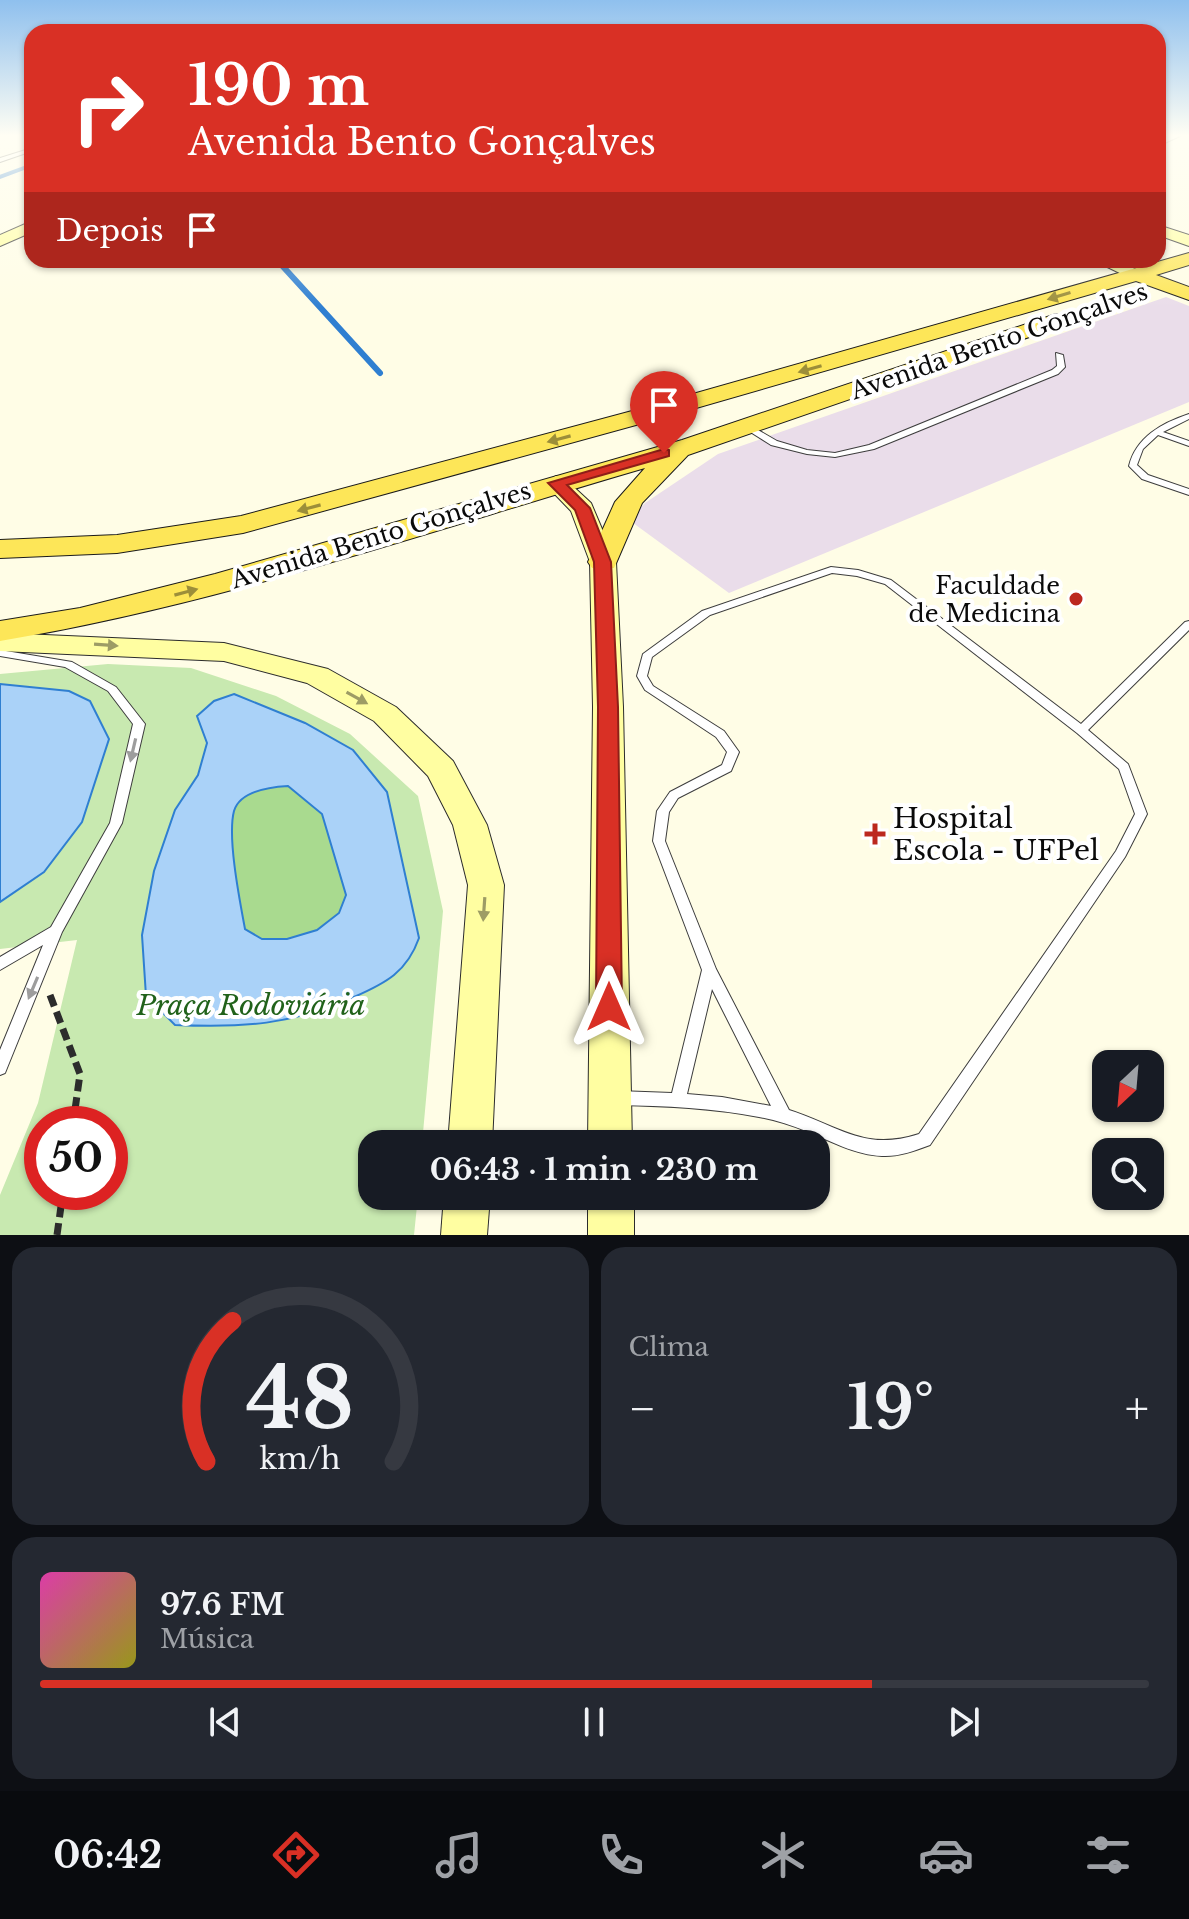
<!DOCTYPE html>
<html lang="pt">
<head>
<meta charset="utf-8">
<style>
	:root { --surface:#171b24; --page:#242831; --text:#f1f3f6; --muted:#9ea1a6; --line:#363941; --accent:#d93025 }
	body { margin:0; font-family:"Libre Baskerville",serif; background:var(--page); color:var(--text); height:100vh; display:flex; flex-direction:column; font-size:30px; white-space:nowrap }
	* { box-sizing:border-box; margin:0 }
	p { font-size:26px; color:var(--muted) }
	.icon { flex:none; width:44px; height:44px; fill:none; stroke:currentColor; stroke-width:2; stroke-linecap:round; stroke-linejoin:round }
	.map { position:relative; height:1235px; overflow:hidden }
	.details { display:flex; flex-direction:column; gap:12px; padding:12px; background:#0d0f14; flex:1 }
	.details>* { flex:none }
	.hud { position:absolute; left:24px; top:24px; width:1142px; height:244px; border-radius:24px; box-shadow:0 2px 6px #0004; background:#d93025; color:#fff; overflow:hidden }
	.needle { width:52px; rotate:206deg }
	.fabs { position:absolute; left:1092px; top:1050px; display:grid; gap:16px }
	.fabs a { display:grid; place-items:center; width:72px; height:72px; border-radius:16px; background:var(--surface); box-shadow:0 2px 6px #0004; font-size:40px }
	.speed { position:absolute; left:24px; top:1106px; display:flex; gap:16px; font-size:40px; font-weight:700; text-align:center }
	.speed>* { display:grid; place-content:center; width:104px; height:104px; border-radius:50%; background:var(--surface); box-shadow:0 2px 6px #0004; line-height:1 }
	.speed .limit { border:12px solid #d22; background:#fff; color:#111 }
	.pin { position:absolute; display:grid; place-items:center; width:68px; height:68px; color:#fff; margin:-82px -34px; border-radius:50% 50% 50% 0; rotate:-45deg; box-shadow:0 0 8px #0007 }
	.pin .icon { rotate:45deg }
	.me { position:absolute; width:88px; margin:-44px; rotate:0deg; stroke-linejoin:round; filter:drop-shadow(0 0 6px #0008) }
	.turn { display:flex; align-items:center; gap:28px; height:168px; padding:0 32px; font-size:36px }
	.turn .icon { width:104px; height:104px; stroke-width:2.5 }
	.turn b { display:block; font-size:56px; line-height:68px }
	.then { display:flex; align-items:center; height:76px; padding:0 32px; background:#0003; gap:16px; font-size:30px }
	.big { font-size:60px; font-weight:800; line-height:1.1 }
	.details .tile { flex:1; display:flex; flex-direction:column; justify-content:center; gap:12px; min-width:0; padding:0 28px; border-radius:24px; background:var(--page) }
	.details .dial { align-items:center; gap:0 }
	.dial svg { height:208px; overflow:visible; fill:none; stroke:var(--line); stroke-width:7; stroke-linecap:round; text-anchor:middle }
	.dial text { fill:var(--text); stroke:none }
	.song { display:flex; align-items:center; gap:24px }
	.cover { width:96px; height:96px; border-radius:12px; background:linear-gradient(135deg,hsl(320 70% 55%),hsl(60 70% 35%)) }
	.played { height:8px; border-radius:4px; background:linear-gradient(90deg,var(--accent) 75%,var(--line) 75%) }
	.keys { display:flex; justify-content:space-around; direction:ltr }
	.heat { display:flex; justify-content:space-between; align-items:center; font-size:44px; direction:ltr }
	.details .tiles { flex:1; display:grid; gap:12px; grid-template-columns:1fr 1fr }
	.tile:last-child { grid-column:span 2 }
	.trip { position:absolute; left:358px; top:1130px; width:472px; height:80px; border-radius:24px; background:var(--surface); box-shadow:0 2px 6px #0004; font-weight:800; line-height:80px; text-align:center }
	.dock { display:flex; height:128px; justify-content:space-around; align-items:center; background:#090b0e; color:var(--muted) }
	.dock .icon { width:56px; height:56px }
	.dock .current { color:var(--accent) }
	.dock b { font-size:36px; color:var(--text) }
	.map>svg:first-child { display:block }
</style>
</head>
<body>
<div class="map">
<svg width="1189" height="1235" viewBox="0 0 1189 1235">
	<rect width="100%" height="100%" fill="#fffde6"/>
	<!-- industrial -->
	<polygon fill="#eaddea" points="1166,297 1189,306 1189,402 729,593 629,520 645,503 718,454"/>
	<!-- green -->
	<path fill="#c8e9b0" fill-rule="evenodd" d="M108,664L191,668L276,696L350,734L418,796L443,911L422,1144H372V1196H418L414,1235H0V1195L38,1103L77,940L0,949V674ZM42,1124H110V1192H42Z"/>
	<!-- forest -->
	<path fill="#a9da8f" d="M288,785L322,814L346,895L339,913L317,930L287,939H262L245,930C239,900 226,840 234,811C240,791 270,787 288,785Z"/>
	<!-- water -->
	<g fill="#aad2f8" stroke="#2f7fd1" stroke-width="2" fill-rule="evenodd">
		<polygon points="0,684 69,691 90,701 109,739 82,822 44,872 0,902"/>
		<path d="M234,694L305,723L353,750L387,792L419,938C407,972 386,983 354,997C291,1025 243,1028 175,1025L146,996L142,935L154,871L175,810L198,775L207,743L197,716L214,701ZM288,786L322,814L346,895L339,913L317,930L287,939H262L245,929C240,902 227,837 234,811C240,791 271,787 288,786Z"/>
	</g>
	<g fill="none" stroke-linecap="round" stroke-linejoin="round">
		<!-- stream-far1 -->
		<polyline stroke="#2f7fd1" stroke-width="4" points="0,177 32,165"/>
		<!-- stream -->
		<polyline stroke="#2f7fd1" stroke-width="6" points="277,260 380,373"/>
		<defs>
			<g id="service">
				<polygon points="32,148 32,151 0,162 0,158"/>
				<polygon points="1056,353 1063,355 1065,367 1058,374 874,449 835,457 807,454 771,445 744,428 748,426 751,426 777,441 807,450 835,453 869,445 1052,370 1057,366"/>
				<path d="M1189,414V419L1163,432L1189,441V446L1158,435L1143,449L1137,465L1148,475L1189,489V495L1142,479L1129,466C1136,437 1162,423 1189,414Z"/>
				<path d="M831,567L858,570L891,580L1081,724L1185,622L1189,621V630L1088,730L1128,764L1147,814L1125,857L930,1145C914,1151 898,1157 882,1156C855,1155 831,1141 806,1131C791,1125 775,1120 759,1117C713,1108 665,1106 618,1105L613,1103L610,1098L613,1093L618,1091L672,1093L702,970L653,841L657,811L670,792L722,765L727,752L716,737L645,690L637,676L643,654L702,611ZM832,573L857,576L885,584L1077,733L1119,769L1135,814L1116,851L919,1134C864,1152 839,1126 789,1110L716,969L665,841L669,812L678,798L731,771L739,752L724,731L653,686L647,676L652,657L710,615ZM712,989L771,1106L722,1097L687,1094Z"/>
				<polygon points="0,650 72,662 116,687 145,724 122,823 62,932 7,1068 5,1073 0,1075 0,1050 43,945 0,970 0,957 51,927 110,823 133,724 108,691 65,667 0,656"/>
			</g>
			<polygon id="minor" points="1170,135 1182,135 1158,146 1158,140"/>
			<g id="secondary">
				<polygon points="32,221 32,232 0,246 0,235"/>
				<polygon points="1158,225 1189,235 1189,246 1158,235"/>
				<polygon points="1093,260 1117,260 1143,273 1140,277 1128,277"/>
				<polygon points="556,476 564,478 591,503 616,562 623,707 632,1144 588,1144 593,707 590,562 571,511 544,483"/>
				<polygon points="0,633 224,643 328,669 396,707 453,761 487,825 504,885 492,1144 448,1144 468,885 453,825 428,776 374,721 307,683 224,661 0,651"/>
				<polygon points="444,1196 490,1196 487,1235 441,1235"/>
				<rect x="588" y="1196" width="46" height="39"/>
			</g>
			<g id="primary">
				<polygon points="1189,253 1189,265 1156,275 1189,287 1189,300 1136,281 665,417 243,533 117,553 0,558 0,540 117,535 241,516 647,407"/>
				<path d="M1056,314L1067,320L1064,325L688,455L642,503L614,568H592L588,562L615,502L645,468C432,530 219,605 0,641V621L80,608L215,574L682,440Z"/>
			</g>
		</defs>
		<!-- service casing -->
		<use href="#service" stroke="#3d3d3d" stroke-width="2"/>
		<!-- minor casing -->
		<use href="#minor" stroke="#3d3d3d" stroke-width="2"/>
		<!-- secondary casing -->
		<use href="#secondary" stroke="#2c2c2c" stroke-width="2"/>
		<!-- primary casing -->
		<use href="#primary" stroke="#1b1b1b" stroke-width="2"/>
		<!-- path -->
		<g stroke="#2c2c2c" stroke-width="7" stroke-dasharray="12 6" stroke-linecap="butt">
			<polyline points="50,995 80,1074 73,1124"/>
			<polyline points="57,1235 63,1192"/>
		</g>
		<!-- service -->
		<use href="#service" fill="#fff" fill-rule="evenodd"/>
		<!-- minor -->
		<use href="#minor" fill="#fff" fill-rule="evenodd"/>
		<!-- secondary -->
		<use href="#secondary" fill="#fffea1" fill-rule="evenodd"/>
		<!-- primary -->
		<use href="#primary" fill="#fde658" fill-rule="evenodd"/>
	</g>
	<!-- one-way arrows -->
	<defs><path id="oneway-solid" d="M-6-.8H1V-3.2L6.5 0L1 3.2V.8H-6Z" transform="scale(2)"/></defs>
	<g fill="#9c8e39">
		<use href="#oneway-solid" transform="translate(1059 296) rotate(163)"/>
		<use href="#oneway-solid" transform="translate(810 369) rotate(164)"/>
		<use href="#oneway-solid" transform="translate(559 439) rotate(165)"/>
		<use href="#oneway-solid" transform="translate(309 508) rotate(165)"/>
		<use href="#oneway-solid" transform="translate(186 592) rotate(-15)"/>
	</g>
	<g fill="#9d9c65">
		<use href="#oneway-solid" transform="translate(106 645) rotate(4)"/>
		<use href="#oneway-solid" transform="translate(357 698) rotate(29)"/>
		<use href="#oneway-solid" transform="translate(484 909) rotate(94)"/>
	</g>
	<g fill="#9d9d9d">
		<use href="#oneway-solid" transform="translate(133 750) rotate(103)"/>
		<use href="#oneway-solid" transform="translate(33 988) rotate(113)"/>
	</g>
	<!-- sky -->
	<linearGradient id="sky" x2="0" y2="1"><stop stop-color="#8fc0ee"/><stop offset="0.44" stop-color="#fffef4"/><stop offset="1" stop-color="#fffef4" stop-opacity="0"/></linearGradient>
	<rect width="1189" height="308" fill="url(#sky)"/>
	<!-- route -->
	<polygon fill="#d93025" stroke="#8d1f18" stroke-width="2" points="664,449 669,450 669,456 567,485 590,508 611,562 618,707 622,1007 619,1015 609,1019 600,1015 596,1007 598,707 594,562 575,510 548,483"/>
	<!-- markers -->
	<g fill="#bc281f" stroke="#fff" stroke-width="3">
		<circle cx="1076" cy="599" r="8"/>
		<path d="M871 822h8v8h8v8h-8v8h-8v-8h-8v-8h8z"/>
	</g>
	<g text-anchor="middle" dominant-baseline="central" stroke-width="8" stroke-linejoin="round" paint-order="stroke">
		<!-- street labels -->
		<g font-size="24" fill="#0a0a0a" stroke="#fff">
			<text transform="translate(999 341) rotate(-19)">Avenida Bento Gonçalves</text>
			<text transform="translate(381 535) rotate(-17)">Avenida Bento Gonçalves</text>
		</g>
		<!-- poi labels -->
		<g font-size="24" fill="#0a0a0a" stroke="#fff" text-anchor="end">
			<text x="1060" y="585">Faculdade<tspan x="1060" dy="28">de Medicina</tspan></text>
		</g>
		<!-- near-poi labels -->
		<g font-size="28" fill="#0a0a0a" stroke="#fff" text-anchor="start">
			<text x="893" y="818">Hospital<tspan x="893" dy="32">Escola - UFPel</tspan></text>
		</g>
		<!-- near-park labels -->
		<g font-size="28" font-style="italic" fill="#21621a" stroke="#fff">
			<text x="251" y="1005">Praça Rodoviária</text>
		</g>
	</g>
</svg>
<div class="fabs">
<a><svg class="needle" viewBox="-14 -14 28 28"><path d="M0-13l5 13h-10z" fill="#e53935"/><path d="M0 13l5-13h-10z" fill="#9ea1a6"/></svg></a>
<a><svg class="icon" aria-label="search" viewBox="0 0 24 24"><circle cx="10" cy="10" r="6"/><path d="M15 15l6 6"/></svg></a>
</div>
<div class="speed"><div class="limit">50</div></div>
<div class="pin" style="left:664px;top:453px;background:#d93025"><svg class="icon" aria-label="arrive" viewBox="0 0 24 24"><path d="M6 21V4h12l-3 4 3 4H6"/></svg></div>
<svg class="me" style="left:609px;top:1007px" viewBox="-20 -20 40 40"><path d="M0-17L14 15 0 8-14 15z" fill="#d93025" stroke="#fff" stroke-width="4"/></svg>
<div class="trip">06:43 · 1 min · 230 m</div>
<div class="hud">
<div class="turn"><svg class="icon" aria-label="right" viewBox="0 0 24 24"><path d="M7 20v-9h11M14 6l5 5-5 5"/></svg><div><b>190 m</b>Avenida Bento Gonçalves</div></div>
<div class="then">Depois<svg class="icon" aria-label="arrive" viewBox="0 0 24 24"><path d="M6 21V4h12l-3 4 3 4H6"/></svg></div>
</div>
</div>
<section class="details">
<div class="tiles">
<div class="tile dial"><svg viewBox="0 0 100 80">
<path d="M14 69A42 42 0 1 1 86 69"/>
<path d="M14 69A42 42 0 0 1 24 15" stroke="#d93025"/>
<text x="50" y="56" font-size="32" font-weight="700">48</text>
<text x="50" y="72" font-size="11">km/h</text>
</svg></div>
<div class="tile"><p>Clima</p>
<div class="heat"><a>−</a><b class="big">19°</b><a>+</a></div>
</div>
<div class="tile">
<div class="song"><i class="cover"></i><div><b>97.6 FM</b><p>Música</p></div></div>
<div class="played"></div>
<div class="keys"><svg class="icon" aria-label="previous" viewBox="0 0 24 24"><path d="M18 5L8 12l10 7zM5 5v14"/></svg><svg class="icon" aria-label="pause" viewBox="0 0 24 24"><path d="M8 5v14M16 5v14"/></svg><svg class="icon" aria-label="next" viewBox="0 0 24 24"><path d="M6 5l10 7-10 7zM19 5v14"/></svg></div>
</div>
</div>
</section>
<nav class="dock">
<b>06:42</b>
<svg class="icon current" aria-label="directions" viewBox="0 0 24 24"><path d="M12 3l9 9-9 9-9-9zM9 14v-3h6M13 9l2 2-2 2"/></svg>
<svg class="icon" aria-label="music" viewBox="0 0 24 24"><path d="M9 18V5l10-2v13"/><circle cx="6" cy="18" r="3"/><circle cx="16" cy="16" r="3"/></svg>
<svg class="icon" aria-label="phone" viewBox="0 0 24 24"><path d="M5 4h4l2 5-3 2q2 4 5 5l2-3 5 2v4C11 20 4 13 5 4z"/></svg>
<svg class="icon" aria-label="climate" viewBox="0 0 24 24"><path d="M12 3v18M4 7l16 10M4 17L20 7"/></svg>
<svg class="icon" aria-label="car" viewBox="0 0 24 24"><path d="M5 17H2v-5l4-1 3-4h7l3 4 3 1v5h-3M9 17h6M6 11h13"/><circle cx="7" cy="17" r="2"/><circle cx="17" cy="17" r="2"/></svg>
<svg class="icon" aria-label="filters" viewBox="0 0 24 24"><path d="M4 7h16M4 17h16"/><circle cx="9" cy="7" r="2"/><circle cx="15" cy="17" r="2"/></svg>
</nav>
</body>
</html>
